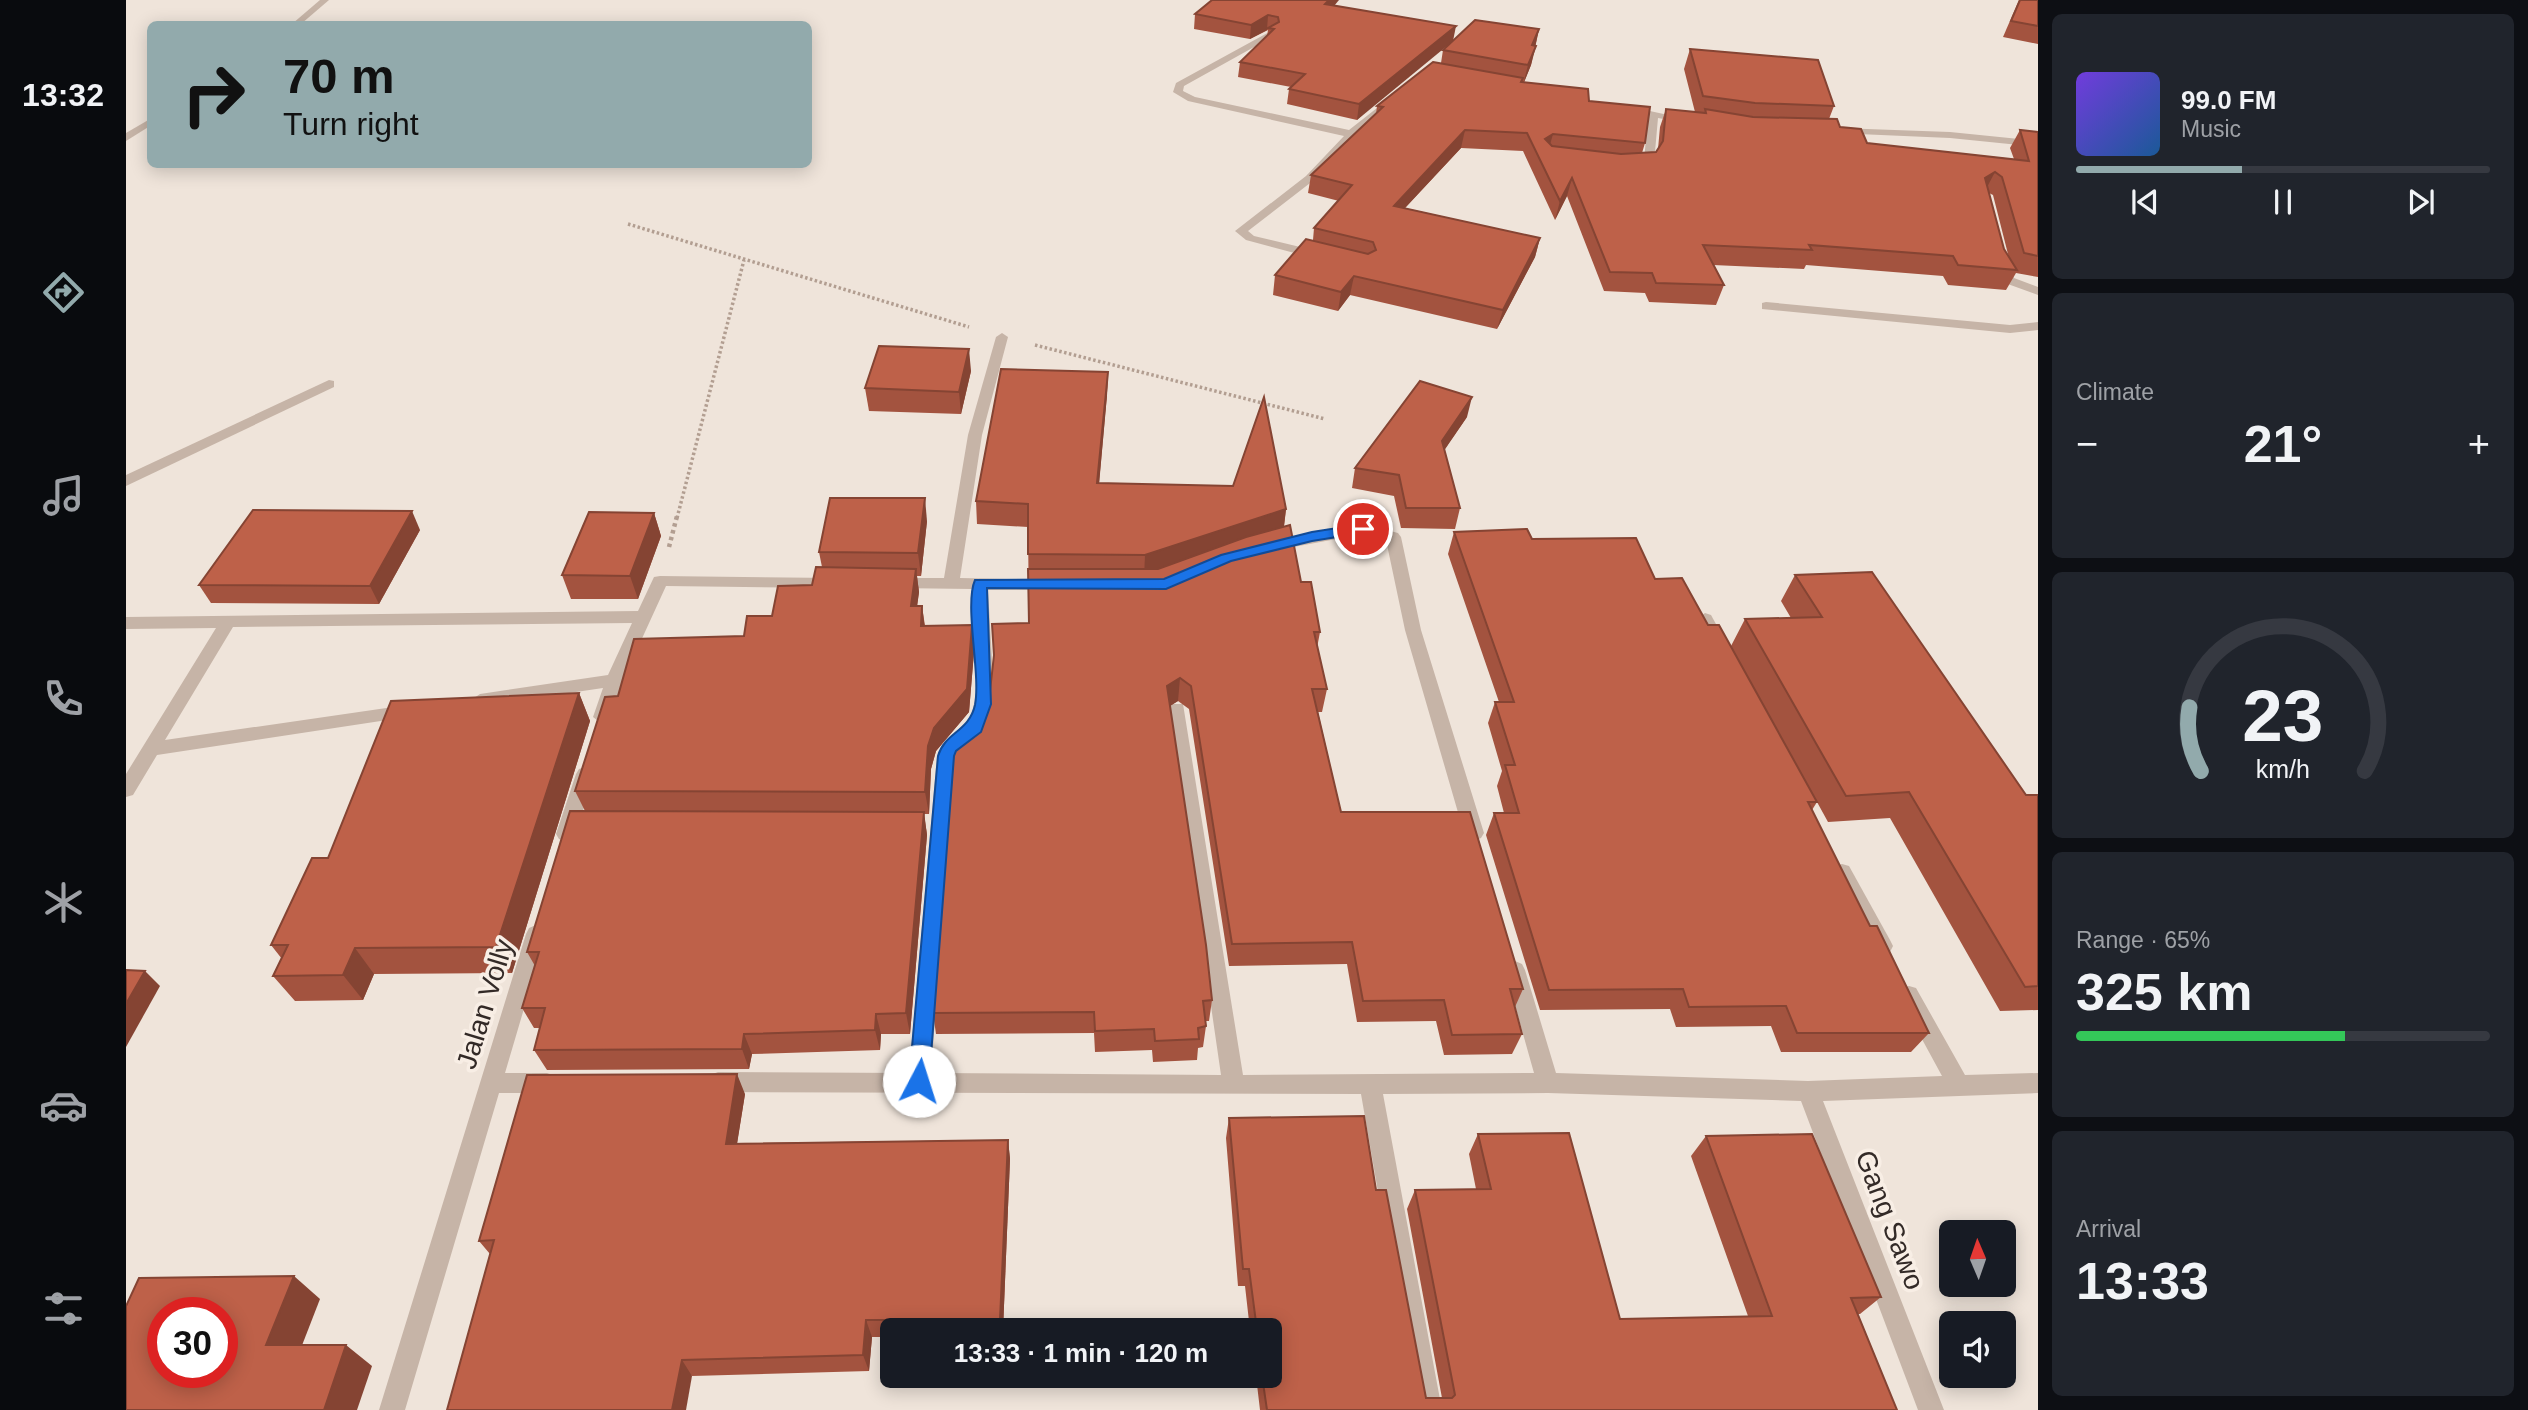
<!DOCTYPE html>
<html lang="en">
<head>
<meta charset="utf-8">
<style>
	:root { --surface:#171b24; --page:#20242c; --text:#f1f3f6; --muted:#9ea1a6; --line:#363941; --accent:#92aaac }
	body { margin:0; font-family:Helvetica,sans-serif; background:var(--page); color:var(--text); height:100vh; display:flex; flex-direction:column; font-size:26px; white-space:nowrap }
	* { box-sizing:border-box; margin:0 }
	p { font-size:23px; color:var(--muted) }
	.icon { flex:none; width:38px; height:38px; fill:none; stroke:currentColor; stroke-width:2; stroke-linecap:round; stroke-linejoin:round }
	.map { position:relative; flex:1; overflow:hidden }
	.details { display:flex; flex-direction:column; gap:14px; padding:14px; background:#0d0f14; width:490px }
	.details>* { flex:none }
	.top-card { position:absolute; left:21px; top:21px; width:665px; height:147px; border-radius:10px; box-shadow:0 4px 18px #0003; background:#92aaac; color:#111; overflow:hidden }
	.needle { width:46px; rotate:358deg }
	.fabs { position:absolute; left:1813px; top:1220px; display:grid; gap:14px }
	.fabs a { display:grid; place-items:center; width:77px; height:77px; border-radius:10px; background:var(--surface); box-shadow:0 4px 18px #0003; font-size:35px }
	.speed { position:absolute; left:21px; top:1297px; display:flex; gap:14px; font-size:35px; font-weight:700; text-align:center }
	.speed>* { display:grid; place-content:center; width:91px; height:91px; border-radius:50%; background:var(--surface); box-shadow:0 4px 18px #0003; line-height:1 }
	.speed .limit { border:10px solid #d22; background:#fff; color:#111 }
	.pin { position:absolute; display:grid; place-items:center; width:60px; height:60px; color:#fff; margin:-30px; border:4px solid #fff; border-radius:50%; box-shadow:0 2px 7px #0007 }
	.me { position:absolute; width:77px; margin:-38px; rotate:5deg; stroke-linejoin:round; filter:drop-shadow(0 0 5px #0008) }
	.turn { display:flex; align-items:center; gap:24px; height:147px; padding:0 21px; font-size:32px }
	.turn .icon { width:91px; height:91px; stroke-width:2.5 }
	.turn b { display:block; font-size:49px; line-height:60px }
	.big { font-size:52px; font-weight:700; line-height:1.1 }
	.details .tile { flex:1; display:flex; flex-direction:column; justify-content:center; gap:10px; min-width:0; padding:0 24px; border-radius:10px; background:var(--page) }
	.details .dial { align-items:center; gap:0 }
	.dial svg { height:182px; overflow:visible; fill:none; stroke:var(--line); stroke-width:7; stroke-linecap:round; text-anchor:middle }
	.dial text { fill:var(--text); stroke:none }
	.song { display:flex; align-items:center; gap:21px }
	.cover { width:84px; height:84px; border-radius:10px; background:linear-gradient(135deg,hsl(260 70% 55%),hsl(210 70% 35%)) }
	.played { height:7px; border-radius:4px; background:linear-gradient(90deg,var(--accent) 40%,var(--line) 40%) }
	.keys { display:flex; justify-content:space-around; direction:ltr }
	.heat { display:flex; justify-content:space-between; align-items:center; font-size:38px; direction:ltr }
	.charge { height:10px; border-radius:5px; background:linear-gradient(90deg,#34c759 65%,var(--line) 0) }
	.trip { position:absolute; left:754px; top:1318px; width:402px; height:70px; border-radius:10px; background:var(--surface); box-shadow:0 4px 18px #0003; font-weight:700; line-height:70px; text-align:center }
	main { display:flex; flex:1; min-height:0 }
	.dock { display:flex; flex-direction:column; width:126px; justify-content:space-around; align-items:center; background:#090b0e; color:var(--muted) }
	.dock .icon { width:49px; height:49px }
	.dock .selected { color:var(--accent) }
	.dock b { font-size:32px; color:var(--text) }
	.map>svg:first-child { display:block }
</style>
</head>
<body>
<main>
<nav class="dock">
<b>13:32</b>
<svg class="icon selected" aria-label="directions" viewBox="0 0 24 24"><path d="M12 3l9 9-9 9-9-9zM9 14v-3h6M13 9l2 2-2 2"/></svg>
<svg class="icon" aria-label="music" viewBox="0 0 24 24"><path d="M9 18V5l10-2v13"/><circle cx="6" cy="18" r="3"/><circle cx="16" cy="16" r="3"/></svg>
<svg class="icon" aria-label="phone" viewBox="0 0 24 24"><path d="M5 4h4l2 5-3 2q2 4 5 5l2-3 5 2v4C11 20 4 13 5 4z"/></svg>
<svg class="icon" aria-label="climate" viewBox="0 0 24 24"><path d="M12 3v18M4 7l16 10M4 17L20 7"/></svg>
<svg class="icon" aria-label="car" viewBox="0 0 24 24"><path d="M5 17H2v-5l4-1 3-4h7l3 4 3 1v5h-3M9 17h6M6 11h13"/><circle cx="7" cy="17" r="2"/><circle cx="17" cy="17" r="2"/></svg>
<svg class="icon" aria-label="filters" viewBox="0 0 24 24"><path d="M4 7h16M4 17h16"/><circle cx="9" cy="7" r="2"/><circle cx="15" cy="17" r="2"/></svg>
</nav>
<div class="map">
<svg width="1912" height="1410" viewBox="0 0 1912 1410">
	<rect width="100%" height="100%" fill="#efe4da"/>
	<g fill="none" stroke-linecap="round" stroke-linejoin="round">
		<!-- path-far1 -->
		<g stroke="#b29e91" stroke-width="3.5" stroke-dasharray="2.5 2.5" stroke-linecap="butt">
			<polyline points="502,224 843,327"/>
			<polyline points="909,345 1199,419"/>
			<polyline points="551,518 618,260"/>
		</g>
		<!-- path -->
		<polyline stroke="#b29e91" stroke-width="4.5" stroke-dasharray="3.5 3.5" stroke-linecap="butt" points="543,547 551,516"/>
		<!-- minor -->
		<g fill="#c6b4a7" fill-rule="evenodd">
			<polygon points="194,0 203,0 175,24 166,24"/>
			<polygon points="1145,31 1148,32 1148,36 1058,86 1057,91 1069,97 1223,130 1265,97 1274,99 1229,136 1188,180 1122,231 1128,236 1195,252 1197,255 1191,259 1120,240 1109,231 1180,176 1218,136 1062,101 1047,92 1050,83"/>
			<polygon points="1501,106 1565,120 1560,123 1532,118 1528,163 1512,171 1507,168 1518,161 1522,116 1497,111 1496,109"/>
			<polygon points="24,119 24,126 0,141 0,133"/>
			<polygon points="1713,128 1824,132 1912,141 1912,147 1824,138 1709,133 1709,129"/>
			<polygon points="1871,257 1879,257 1888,278 1912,287 1912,295 1879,283 1869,260"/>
			<polygon points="1640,302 1884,325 1912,322 1912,330 1884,333 1636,309 1636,303"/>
			<path d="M876,333L882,337L856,435L834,578L926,580L934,585L926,590H862L867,678L863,713L853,734L829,756L805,1073L1095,1075L1042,709L1045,704H1057L1117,1075L1408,1073L1379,970L1382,964L1389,961L1396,964L1399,970L1430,1073L1682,1081L1816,1076L1772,995L1776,988L1783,986L1790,988L1839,1075L1912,1073V1093L1697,1101L1818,1410H1792L1675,1101L1422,1093L1257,1094L1316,1410H1290L1235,1094L592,1092L584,1089L581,1082L584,1075L592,1072L783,1073L811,756C819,739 837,734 843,720C858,686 848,626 846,589L768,588L760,583L768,578H818L842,435L870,337Z"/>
			<polygon points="203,380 208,381 208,387 0,486 0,475"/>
			<polygon points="1237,524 1272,533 1275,537 1295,630 1358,833 1355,838 1348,841 1341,838 1338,833 1279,630 1260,540 1237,534 1146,551 1138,546 1146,541"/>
			<polygon points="534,576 709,578 717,583 709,588 540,586 497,680 485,717 476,724 467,717 477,688 354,706 345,700 354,694 482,675 506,623 107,627 39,740 281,705 290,711 281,717 31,755 7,795 0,797 0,774 90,628 0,629 0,617 512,611 528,577"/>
			<polygon points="1579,613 1585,615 1601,644 1599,648 1593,650 1587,648 1571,619"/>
			<polygon points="459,767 465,769 468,774 450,834 447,839 440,842 433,839 430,834 450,774 453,769"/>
			<polygon points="1716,864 1723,866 1764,940 1767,946 1764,952 1757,955 1750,952 1706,872 1709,866"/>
			<polygon points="410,925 417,928 420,934 379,1073 421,1073 429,1076 432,1083 429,1090 421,1093 373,1093 279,1410 253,1410 400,934 403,928"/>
		</g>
	</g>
	<!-- wall -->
	<g fill="#a3533f" fill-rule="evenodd">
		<polygon points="1893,0 1912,0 1912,44 1877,37"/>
		<polygon points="1209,6 1330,26 1231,120 1161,104 1163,89 1165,87 1112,77 1114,62 1141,36 1142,30 1124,39 1068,29 1069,14"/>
		<path d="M1413,29L1405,65L1398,82L1463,101L1519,143L1516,153L1530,152L1532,149L1534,127L1540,109L1569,112L1558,69L1564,49L1708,106L1703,119L1741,143L1888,159L1884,148L1894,130L1912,132V277L1890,273L1880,290L1822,285L1817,276L1680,265L1678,269L1587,265L1598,285L1590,305L1523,302L1519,293L1478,291L1441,196L1429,220L1397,151L1335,148L1279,208L1414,238L1409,257L1371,329L1224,295L1212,311L1147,295L1149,275L1187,240L1188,228L1213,201L1182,193L1185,175L1250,114L1251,106L1315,63L1317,50ZM1863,193L1867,195L1883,258L1878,249Z"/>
		<polygon points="845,371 835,414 743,411 739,388"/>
		<polygon points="982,372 981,395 973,483 1107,486 1160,509 1158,527 1175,582 1194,632 1191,648 1201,689 1196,712 1192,712 1215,812 1397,989 1389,1007 1396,1034 1386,1054 1318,1055 1310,1021 1231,1022 1221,964 1103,966 1063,709 1052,701 1044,706 1086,1000 1083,1021 1080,1021 1080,1026 1077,1047 1072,1048 1071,1060 1027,1062 1026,1050 969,1052 968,1033 810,1034 807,1013 853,713 903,623 902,527 851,524 850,501"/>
		<polygon points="1341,417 1318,450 1334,508 1329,529 1275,528 1268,496 1226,488 1229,468"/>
		<polygon points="528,513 535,536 512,599 445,599 436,575"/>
		<polygon points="801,521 795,576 791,576 793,592 791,606 796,606 799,626 846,625 848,652 843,712 810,751 805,769 803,814 798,814 801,835 784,1034 755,1034 754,1050 626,1054 623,1069 421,1070 408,1050 414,1028 408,1028 396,1008 409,966 401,952 459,811 449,791 492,696 618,636 646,616 686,585 696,567 693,552"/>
		<polygon points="294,530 253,604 85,603 73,585"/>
		<polygon points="1328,532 1406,539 1529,579 1605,646 1619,619 1665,618 1655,601 1669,575 1900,795 1912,795 1912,1010 1874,1011 1764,818 1702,822 1691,802 1686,810 1744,926 1803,1033 1785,1052 1655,1052 1645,1026 1550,1027 1544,1009 1414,1010 1360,835 1368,813 1378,813 1371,786 1376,771 1362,723 1369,702 1373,702 1322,554"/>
		<polygon points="453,693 464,721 386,973 248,974 237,1000 169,1001 147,976 156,959 145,945 202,858"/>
		<polygon points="619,1094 611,1143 882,1140 884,1159 877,1330 766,1330 766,1337 746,1337 743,1371 566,1376 364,1254 353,1241"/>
		<polygon points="1103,1118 1250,1190 1300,1398 1316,1398 1281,1209 1289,1190 1350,1189 1343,1154 1352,1134 1494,1319 1622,1316 1565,1156 1580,1136 1755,1297 1734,1314 1732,1314 1771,1410 1134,1410 1130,1376 1144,1376 1144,1330 1124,1330 1119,1286 1112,1286 1100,1138"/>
	</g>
	<!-- shaded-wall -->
	<g fill="#854433">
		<polygon points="1203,0 1213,0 1198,18 1199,4"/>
		<polygon points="1142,15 1141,30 1124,39 1125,25"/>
		<polygon points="1330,26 1327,41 1231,120 1233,104"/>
		<polygon points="1413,29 1409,48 1406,45"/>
		<polygon points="1410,46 1405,65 1397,85 1402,65"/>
		<polygon points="1339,130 1335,148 1264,224 1268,206"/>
		<polygon points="1427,134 1422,152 1419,139"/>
		<polygon points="1869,172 1859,191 1859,178"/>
		<polygon points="1446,178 1441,196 1429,220 1434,201"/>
		<polygon points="1414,238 1409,257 1371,329 1377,310"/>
		<polygon points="1228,276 1224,295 1212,311 1215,292"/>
		<polygon points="843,349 845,371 835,414 833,392"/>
		<polygon points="982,372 981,395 971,507 971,483"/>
		<polygon points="1346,397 1341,417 1311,461 1316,441"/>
		<polygon points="799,498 801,521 795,576 792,553"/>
		<polygon points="1160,509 1157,533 1018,578 1019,555"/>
		<polygon points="286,511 294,530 253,604 244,586"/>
		<polygon points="528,513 535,536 512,599 504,576"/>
		<polygon points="790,569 793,592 788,629 785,606"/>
		<polygon points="796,606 799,629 795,626"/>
		<polygon points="846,628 848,652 843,712 810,751 805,769 803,814 799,792 802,746 808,728"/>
		<polygon points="1054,678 1052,701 1039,709 1041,686"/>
		<polygon points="453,693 464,721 386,973 370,947"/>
		<polygon points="798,812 801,835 784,1034 780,1013"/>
		<polygon points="229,948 248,974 237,1000 217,975"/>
		<polygon points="19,971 34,986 0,1047 0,1004"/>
		<polygon points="750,1014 755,1034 754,1050 749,1030"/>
		<polygon points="618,1034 626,1054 623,1069 616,1049"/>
		<polygon points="611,1074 619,1094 608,1163 600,1144"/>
		<polygon points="882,1140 884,1159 877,1330 875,1330 874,1320"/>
		<polygon points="168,1276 194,1299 168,1366 140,1345"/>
		<polygon points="740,1320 746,1337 743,1371 737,1355"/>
		<polygon points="220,1345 246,1366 231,1410 198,1410"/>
		<polygon points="556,1360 566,1376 560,1410 546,1410"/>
	</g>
	<!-- building -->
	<g fill="#be6149" stroke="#854433" stroke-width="2" fill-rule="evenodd">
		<polygon points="1086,0 1203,0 1199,4 1330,26 1233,104 1163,89 1179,74 1114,62 1148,29 1142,28 1153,22 1152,17 1142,15 1125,25 1069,14"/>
		<polygon points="1894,0 1912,0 1912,26 1885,21"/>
		<polygon points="1349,20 1413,29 1406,45 1410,46 1402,65 1317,50"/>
		<polygon points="1564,49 1692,60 1708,106 1629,103 1577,96"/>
		<polygon points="1307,62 1397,78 1395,82 1462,89 1463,101 1524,107 1519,143 1427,134 1419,139 1426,146 1495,154 1530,152 1537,141 1540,109 1580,113 1579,109 1627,117 1711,119 1714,127 1735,129 1741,143 1903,161 1894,130 1912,132 1912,256 1898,253 1876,177 1869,172 1859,178 1878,249 1891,270 1832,265 1827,256 1683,245 1686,250 1577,245 1598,285 1530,283 1526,273 1484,272 1446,178 1434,201 1401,133 1339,130 1268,206 1414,238 1377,310 1228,276 1215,292 1149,275 1180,239 1242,254 1250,250 1247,242 1188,228 1226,185 1185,175 1257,107 1251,106"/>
		<polygon points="753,346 843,349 833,392 739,388"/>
		<polygon points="875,369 982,372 971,483 1107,486 1138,397 1160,509 1019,555 902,554 902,504 850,501"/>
		<polygon points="1294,381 1346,397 1316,441 1334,508 1280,508 1273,475 1229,468"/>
		<polygon points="704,498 799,498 792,553 693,552"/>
		<polygon points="127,510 286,511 244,586 73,585"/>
		<polygon points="463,512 528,513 504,576 436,575"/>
		<polygon points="1164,525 1175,582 1185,582 1194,632 1188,632 1201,689 1186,689 1215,812 1344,812 1397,989 1384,989 1396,1034 1326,1035 1318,1000 1237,1001 1226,942 1106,944 1065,686 1054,678 1041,686 1080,945 1086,1000 1077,1001 1080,1026 1072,1028 1073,1039 1029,1041 1028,1029 969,1031 968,1012 807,1013 829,734 853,713 864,691 868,655 866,624 903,623 902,569 1032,569 1120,537"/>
		<polygon points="1401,529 1406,539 1510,538 1529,579 1556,578 1582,625 1593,625 1691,802 1682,802 1744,926 1751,926 1803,1033 1671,1033 1660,1006 1563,1007 1557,989 1423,990 1368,813 1393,813 1379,765 1389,765 1369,702 1388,702 1328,532"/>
		<polygon points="690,567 790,569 785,606 796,606 795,626 846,625 841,689 808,728 802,746 799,792 449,791 479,697 492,696 508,639 618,636 621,616 646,616 652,586 686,585"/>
		<polygon points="1746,572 1900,795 1912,795 1912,986 1899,987 1783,792 1720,796 1619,619 1696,617 1669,575"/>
		<polygon points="453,693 370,947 229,948 217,975 147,976 162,945 145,945 186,858 202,858 265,701"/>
		<polygon points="444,811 798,812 780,1013 750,1014 749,1030 618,1034 616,1049 408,1050 419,1008 396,1008 413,952 401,952"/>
		<polygon points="0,970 19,971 0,1004"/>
		<polygon points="611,1074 600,1144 882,1140 874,1320 740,1320 737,1355 556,1360 546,1410 321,1410 368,1240 353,1241 401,1075"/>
		<polygon points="1238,1116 1250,1190 1260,1190 1300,1398 1326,1398 1329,1395 1289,1190 1365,1189 1352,1134 1443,1133 1494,1319 1646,1316 1580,1136 1686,1134 1755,1297 1725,1298 1771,1410 1141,1410 1136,1376 1144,1376 1144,1330 1131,1330 1123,1269 1117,1269 1103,1118"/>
		<path d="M168,1276L140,1345H220L198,1410H0V1306L13,1278ZM37,1312H96V1372H37Z"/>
	</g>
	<!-- route -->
	<path fill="#1a73e8" stroke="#114b97" stroke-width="2" d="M1237,524L1244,529L1242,532L1186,541L1105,561L1040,589L861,588L865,704L855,732L830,751L828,756L803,1081L800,1088L793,1090L786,1088L783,1081L812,756C819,732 843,732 849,705C855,674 838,605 849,580L1038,579L1095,555L1186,532Z"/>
	<g text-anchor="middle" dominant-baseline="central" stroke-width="7" stroke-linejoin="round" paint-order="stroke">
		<!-- near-street labels -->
		<g font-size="28" fill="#332a27" stroke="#f8eee5">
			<text transform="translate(359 1004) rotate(-73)">Jalan Volly</text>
			<text transform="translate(1764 1220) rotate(69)">Gang Sawo</text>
		</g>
	</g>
</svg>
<div class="fabs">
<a><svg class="needle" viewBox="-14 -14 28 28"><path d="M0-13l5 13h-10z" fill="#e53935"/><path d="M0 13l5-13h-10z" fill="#9ea1a6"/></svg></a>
<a><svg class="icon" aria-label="sound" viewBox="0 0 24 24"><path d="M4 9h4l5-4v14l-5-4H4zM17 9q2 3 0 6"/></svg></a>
</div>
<div class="speed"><div class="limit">30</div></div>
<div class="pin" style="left:1237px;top:529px;background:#d93025"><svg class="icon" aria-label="arrive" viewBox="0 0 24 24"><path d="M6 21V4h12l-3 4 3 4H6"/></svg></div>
<svg class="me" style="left:793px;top:1081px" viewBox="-20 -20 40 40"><circle r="19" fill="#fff"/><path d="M0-13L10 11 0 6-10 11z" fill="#1a73e8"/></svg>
<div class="trip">13:33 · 1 min · 120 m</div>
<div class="top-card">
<div class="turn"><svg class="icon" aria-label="right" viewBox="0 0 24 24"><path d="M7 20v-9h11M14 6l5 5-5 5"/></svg><div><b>70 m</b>Turn right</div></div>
</div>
</div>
<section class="details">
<div class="tile">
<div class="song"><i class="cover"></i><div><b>99.0 FM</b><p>Music</p></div></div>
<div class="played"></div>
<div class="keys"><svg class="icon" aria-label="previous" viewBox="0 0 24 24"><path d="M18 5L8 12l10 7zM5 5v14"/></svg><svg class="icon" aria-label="pause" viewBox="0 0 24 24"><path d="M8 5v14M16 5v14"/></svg><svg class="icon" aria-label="next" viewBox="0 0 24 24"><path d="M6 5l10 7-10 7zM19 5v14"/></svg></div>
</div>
<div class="tile"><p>Climate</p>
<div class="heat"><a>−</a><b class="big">21°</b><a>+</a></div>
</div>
<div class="tile dial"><svg viewBox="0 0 100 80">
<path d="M14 69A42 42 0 1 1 86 69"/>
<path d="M14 69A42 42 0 0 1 9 41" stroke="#92aaac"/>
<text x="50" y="56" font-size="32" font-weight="700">23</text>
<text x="50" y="72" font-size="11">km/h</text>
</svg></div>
<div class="tile"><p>Range · 65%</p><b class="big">325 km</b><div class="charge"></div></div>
<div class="tile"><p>Arrival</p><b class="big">13:33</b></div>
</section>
</main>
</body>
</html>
